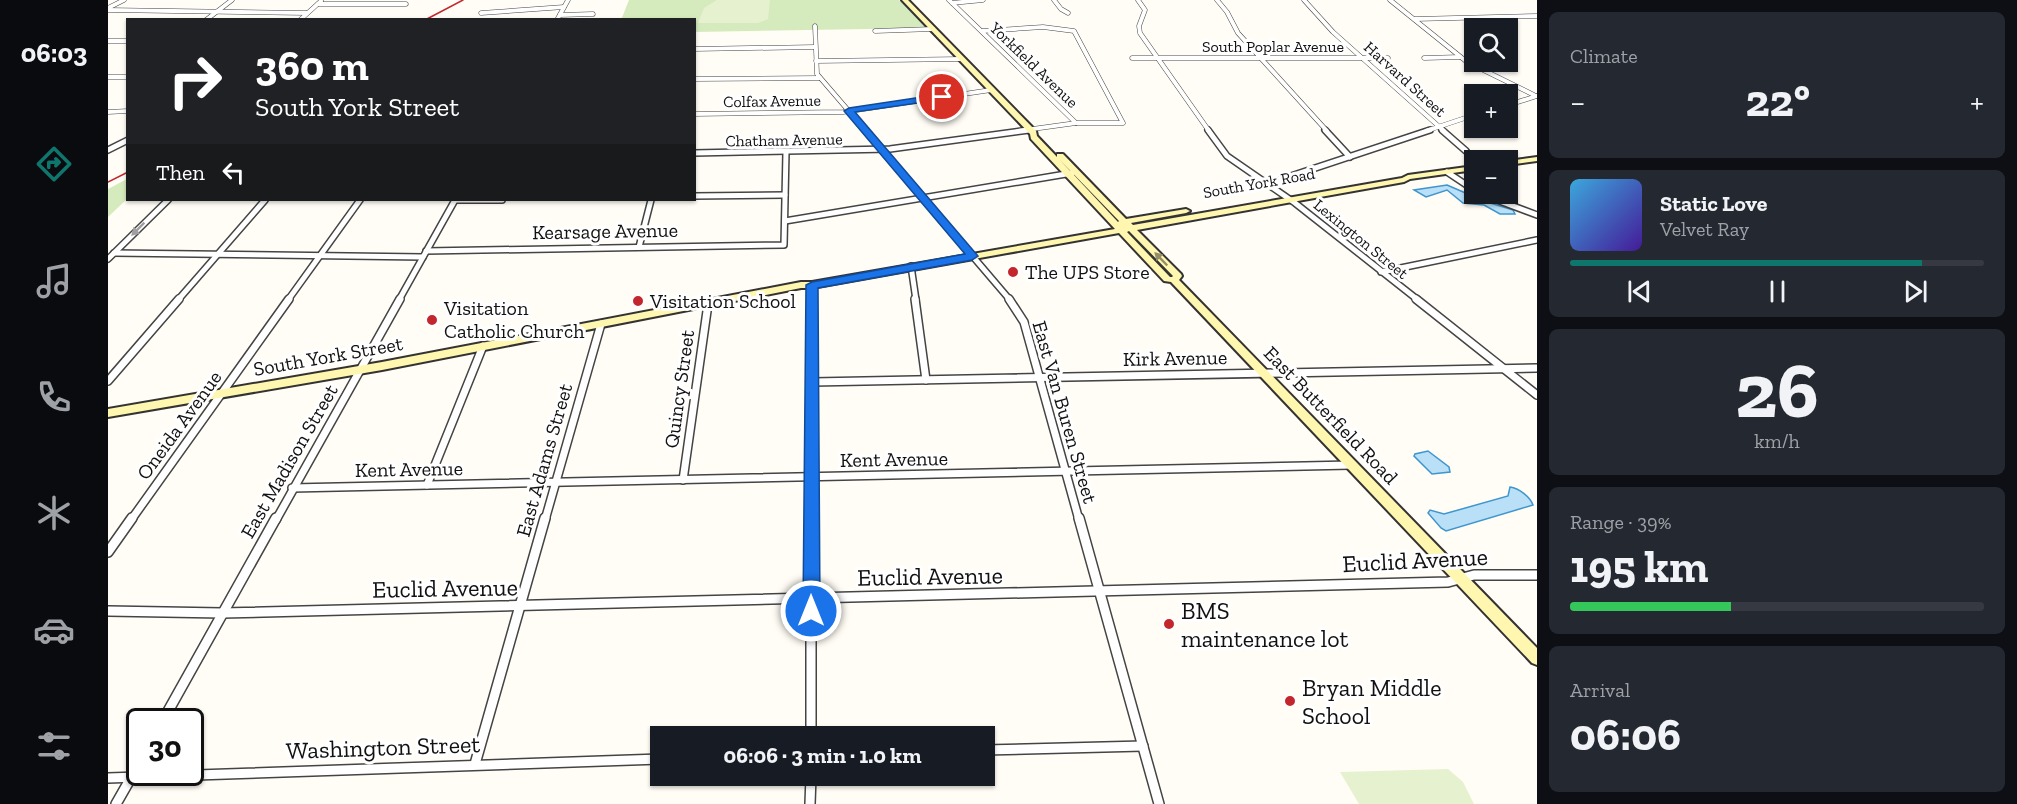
<!DOCTYPE html>
<html lang="en">
<head>
<meta charset="utf-8">
<style>
	:root { --surface:#171b24; --page:#242831; --text:#f1f3f6; --muted:#9ea1a6; --line:#363941; --accent:#0f766e }
	body { margin:0; font-family:"Zilla Slab",serif; background:var(--page); color:var(--text); height:100vh; display:flex; flex-direction:column; font-size:22px; white-space:nowrap }
	* { box-sizing:border-box; margin:0 }
	p { font-size:20px; color:var(--muted) }
	.icon { flex:none; width:33px; height:33px; fill:none; stroke:currentColor; stroke-width:2; stroke-linecap:round; stroke-linejoin:round }
	.map { position:relative; flex:1; overflow:hidden }
	.details { display:flex; flex-direction:column; gap:12px; padding:12px; background:#0d0f14; width:480px }
	.details>* { flex:none }
	.guide { position:absolute; left:18px; top:18px; width:570px; height:183px; border-radius:0px; box-shadow:0 2px 4px #0004; background:#202124; color:#fff; overflow:hidden }
	.controls { position:absolute; left:1356px; top:18px; display:grid; gap:12px }
	.controls a { display:grid; place-items:center; width:54px; height:54px; border-radius:0px; background:var(--surface); box-shadow:0 2px 4px #0004; font-size:30px }
	.speed { position:absolute; left:18px; top:708px; display:flex; gap:12px; font-size:30px; font-weight:700; text-align:center }
	.speed>* { display:grid; place-content:center; width:78px; height:78px; border-radius:50%; background:var(--surface); box-shadow:0 2px 4px #0004; line-height:1 }
	.speed .limit { border:3px solid #111; border-radius:9px; background:#fff; color:#111 }
	.pin { position:absolute; display:grid; place-items:center; width:51px; height:51px; color:#fff; margin:-26px; border:3px solid #fff; border-radius:50%; box-shadow:0 2px 6px #0007 }
	.me { position:absolute; width:66px; margin:-33px; rotate:0deg; stroke-linejoin:round; filter:drop-shadow(0 0 4px #0008) }
	.turn { display:flex; align-items:center; gap:21px; height:126px; padding:0 30px; font-size:27px }
	.turn .icon { width:78px; height:78px; stroke-width:2.5 }
	.turn b { display:block; font-size:42px; line-height:51px }
	.then { display:flex; align-items:center; height:57px; padding:0 30px; background:#0003; gap:12px; font-size:22px }
	.big { font-size:45px; font-weight:800; line-height:1.1 }
	.details .tile { flex:1; display:flex; flex-direction:column; justify-content:center; gap:9px; min-width:0; padding:0 21px; border-radius:9px; background:var(--page) }
	.details .dial { align-items:center; gap:0 }
	.dial b { font-size:78px; line-height:1 }
	.song { display:flex; align-items:center; gap:18px }
	.cover { width:72px; height:72px; border-radius:9px; background:linear-gradient(135deg,hsl(200 70% 55%),hsl(260 70% 35%)) }
	.played { height:6px; border-radius:3px; background:linear-gradient(90deg,var(--accent) 85%,var(--line) 85%) }
	.keys { display:flex; justify-content:space-around; direction:ltr }
	.heat { display:flex; justify-content:space-between; align-items:center; font-size:33px; direction:ltr }
	.charge { height:9px; border-radius:4px; background:linear-gradient(90deg,#34c759 39%,var(--line) 0) }
	.trip { position:absolute; left:542px; top:726px; width:345px; height:60px; border-radius:0px; background:var(--surface); box-shadow:0 2px 4px #0004; font-weight:800; line-height:60px; text-align:center }
	main { display:flex; flex:1; min-height:0 }
	.tabs { display:flex; flex-direction:column; width:108px; justify-content:space-around; align-items:center; background:#090b0e; color:var(--muted) }
	.tabs .icon { width:42px; height:42px }
	.tabs .selected { color:var(--accent) }
	.tabs b { font-size:27px; color:var(--text) }
	.map>svg:first-child { display:block }
</style>
</head>
<body>
<main>
<nav class="tabs">
<b>06:03</b>
<svg class="icon selected" aria-label="directions" viewBox="0 0 24 24"><path d="M12 3l9 9-9 9-9-9zM9 14v-3h6M13 9l2 2-2 2"/></svg>
<svg class="icon" aria-label="music" viewBox="0 0 24 24"><path d="M9 18V5l10-2v13"/><circle cx="6" cy="18" r="3"/><circle cx="16" cy="16" r="3"/></svg>
<svg class="icon" aria-label="phone" viewBox="0 0 24 24"><path d="M5 4h4l2 5-3 2q2 4 5 5l2-3 5 2v4C11 20 4 13 5 4z"/></svg>
<svg class="icon" aria-label="climate" viewBox="0 0 24 24"><path d="M12 3v18M4 7l16 10M4 17L20 7"/></svg>
<svg class="icon" aria-label="car" viewBox="0 0 24 24"><path d="M5 17H2v-5l4-1 3-4h7l3 4 3 1v5h-3M9 17h6M6 11h13"/><circle cx="7" cy="17" r="2"/><circle cx="17" cy="17" r="2"/></svg>
<svg class="icon" aria-label="filters" viewBox="0 0 24 24"><path d="M4 7h16M4 17h16"/><circle cx="9" cy="7" r="2"/><circle cx="15" cy="17" r="2"/></svg>
</nav>
<div class="map">
<svg width="1429" height="804" viewBox="0 0 1429 804">
	<rect width="100%" height="100%" fill="#fffdf5"/>
	<!-- green -->
	<g fill="#d5ebbd">
		<polygon points="521,0 791,0 819,28 587,32 586,20 513,20"/>
		<polygon points="19,179 19,199 0,217 0,189"/>
	</g>
	<!-- pitch -->
	<g fill="#e6f2cf">
		<polygon points="609,0 662,0 660,19 650,23 590,23 596,8"/>
		<polygon points="1340,769 1355,782 1366,804 1251,804 1232,772"/>
	</g>
	<!-- water -->
	<g fill="#b9e0f7" stroke="#3f96cf" stroke-width="1.5">
		<polygon points="1339,185 1376,201 1405,210 1407,214 1392,214 1376,205 1355,203 1339,190 1318,197 1306,190"/>
		<polygon points="1320,451 1341,467 1342,472 1324,474 1306,456 1307,454"/>
		<path d="M1402,487C1411,488 1422,497 1425,505L1338,531L1333,528L1320,513L1322,510L1336,514L1400,496Z"/>
	</g>
	<g fill="none" stroke-linecap="round" stroke-linejoin="round">
		<defs>
			<g id="street-far3">
				<polyline points="841,0 968,123"/>
				<polyline points="946,0 953,9 960,13"/>
				<polyline points="1030,0 1037,10 1031,26 1032,33 1101,131"/>
				<polyline points="1109,0 1119,12 1130,33 1219,131"/>
				<polyline points="1196,0 1225,32 1336,131"/>
				<polyline points="1282,0 1359,62 1428,96"/>
				<polyline points="844,3 875,0"/>
				<polyline points="210,4 298,4"/>
				<polyline points="0,8 16,0"/>
				<polyline points="0,10 199,13"/>
				<polyline points="373,13 456,7"/>
				<polyline points="452,15 485,14"/>
				<polyline points="1307,19 1429,16"/>
				<polyline points="98,20 124,0"/>
				<polyline points="192,20 213,1"/>
				<polyline points="449,20 460,0"/>
				<polyline points="707,26 709,74 758,131"/>
				<polyline points="767,31 825,29"/>
				<polyline points="874,31 935,27 966,31 1015,123 968,123 910,131"/>
				<polyline points="0,41 20,41"/>
				<polyline points="586,49 707,47"/>
				<polyline points="1024,58 1280,58"/>
				<polyline points="1316,58 1352,57"/>
				<polyline points="708,61 853,59"/>
				<polyline points="0,77 20,77"/>
				<polyline points="586,79 712,78"/>
				<polyline points="1400,105 1429,96"/>
				<polyline points="0,112 20,111"/>
				<polyline points="586,114 735,112 883,90"/>
				<polyline points="1318,131 1366,115"/>
			</g>
			<g id="street-far2">
				<polyline points="757,130 902,300"/>
				<polyline points="1100,130 1119,156 1187,203 1310,300"/>
				<polyline points="1217,130 1242,157"/>
				<polyline points="1334,130 1358,151"/>
				<polyline points="0,150 20,140"/>
				<polyline points="586,153 782,149 921,130"/>
				<polyline points="1339,172 1366,190"/>
				<polyline points="1159,184 1322,130"/>
				<polyline points="1373,194 1429,215"/>
				<polyline points="586,196 677,195"/>
				<polyline points="347,200 394,200"/>
				<polyline points="677,221 964,173"/>
				<polyline points="531,247 543,200"/>
				<polyline points="318,251 676,245 678,152"/>
				<polyline points="6,253 315,257"/>
				<polyline points="0,259 60,200"/>
				<polyline points="803,266 808,300"/>
				<polyline points="1273,272 1429,240"/>
				<polyline points="70,300 157,200"/>
				<polyline points="180,300 252,200"/>
				<polyline points="291,300 347,200"/>
				<polyline points="704,300 704,285"/>
			</g>
			<g id="street-far1">
				<polyline points="807,299 818,380"/>
				<polyline points="901,299 916,322 971,520"/>
				<polyline points="1308,299 1429,395"/>
				<polyline points="0,381 71,299"/>
				<polyline points="705,382 1429,368"/>
				<polyline points="575,480 600,304"/>
				<polyline points="319,485 375,346"/>
				<polyline points="184,488 1243,465"/>
				<polyline points="23,520 181,299"/>
				<polyline points="168,520 292,299"/>
				<polyline points="437,520 493,324"/>
				<polyline points="703,520 704,299"/>
			</g>
			<g id="street">
				<polyline points="971,518 1051,804"/>
				<polyline points="0,552 24,518"/>
				<polyline points="0,611 114,613 1340,582 1366,575 1429,575"/>
				<polyline points="54,722 168,518"/>
				<polyline points="703,736 703,518"/>
				<polyline points="876,750 1035,746"/>
				<polyline points="367,764 437,518"/>
				<polyline points="0,778 552,759"/>
				<polyline points="8,804 32,762"/>
				<polyline points="702,804 703,776"/>
			</g>
			<g id="secondary">
				<path d="M794,0H800L928,131L929,136L949,157V154H955L1018,219L1078,209L1082,211L1078,213L1023,223L1025,225L1294,178L1300,175L1366,166V170L1302,179L1296,182L1029,230L1073,274L1074,276L1071,280L1429,648V665L1424,663L1063,282L1056,281L1011,233L704,288H693L274,370L0,417V409L274,362L693,282H704L1007,229L923,139L922,134ZM950,158L1011,221L1010,222ZM1021,231L1065,276L1064,277H1062L1019,232Z"/>
				<polygon points="1429,157 1429,161 1400,165 1400,161"/>
			</g>
		</defs>
		<!-- street-far3 casing -->
		<use href="#street-far3" stroke="#444" stroke-width="5"/>
		<!-- street-far2 casing -->
		<use href="#street-far2" stroke="#444" stroke-width="8"/>
		<!-- street-far1 casing -->
		<use href="#street-far1" stroke="#444" stroke-width="10"/>
		<!-- street casing -->
		<use href="#street" stroke="#444" stroke-width="12"/>
		<!-- secondary casing -->
		<use href="#secondary" stroke="#333" stroke-width="4"/>
		<!-- street-far3 -->
		<use href="#street-far3" stroke="#fff" stroke-width="4"/>
		<!-- street-far2 -->
		<use href="#street-far2" stroke="#fff" stroke-width="5"/>
		<!-- street-far1 -->
		<use href="#street-far1" stroke="#fff" stroke-width="7"/>
		<!-- street -->
		<use href="#street" stroke="#fff" stroke-width="9"/>
		<!-- secondary -->
		<use href="#secondary" fill="#fff6b0" fill-rule="evenodd"/>
		<!-- rail -->
		<g stroke="#c4262e" stroke-width="1.5">
			<polyline points="317,20 355,0"/>
			<polyline points="0,182 20,172"/>
		</g>
	</g>
	<!-- one-way arrows -->
	<defs><path id="oneway-solid" d="M-6-.8H1V-3.2L6.5 0L1 3.2V.8H-6Z" transform="scale(1.5)"/></defs>
	<use fill="#a0a0a0" href="#oneway-solid" transform="translate(30 229) rotate(135)"/>
	<use fill="#948f68" href="#oneway-solid" transform="translate(1053 259) rotate(-134)"/>
	<!-- route -->
	<polygon fill="#1a73e8" stroke="#114b97" stroke-width="1.5" points="834,94 838,97 837,99 747,112 870,256 864,260 710,288 712,611 709,616 703,619 697,616 695,611 698,285 704,282 857,254 736,111 741,108"/>
	<!-- markers -->
	<g fill="#c4262e" stroke="#fff" stroke-width="2">
		<circle cx="905" cy="272" r="6"/>
		<circle cx="530" cy="301" r="6"/>
		<circle cx="324" cy="320" r="6"/>
		<circle cx="1061" cy="624" r="6"/>
		<circle cx="1182" cy="701" r="6"/>
	</g>
	<g text-anchor="middle" dominant-baseline="central" stroke-width="6" stroke-linejoin="round" paint-order="stroke">
		<!-- far-street labels -->
		<g font-size="16" fill="#111" stroke="#fff">
			<text x="1165" y="46">South Poplar Avenue</text>
			<text transform="translate(926 65) rotate(44)">Yorkfield Avenue</text>
			<text transform="translate(1297 79) rotate(42)">Harvard Street</text>
			<text transform="translate(664 101) rotate(-1)">Colfax Avenue</text>
			<text transform="translate(676 140) rotate(-1)">Chatham Avenue</text>
			<text transform="translate(1151 183) rotate(-10)">South York Road</text>
			<text transform="translate(1253 239) rotate(39)">Lexington Street</text>
		</g>
		<!-- street labels -->
		<g font-size="20" fill="#111" stroke="#fff">
			<text transform="translate(497 231) rotate(-1)">Kearsage Avenue</text>
			<text transform="translate(220 356) rotate(-10)">South York Street</text>
			<text transform="translate(1067 358) rotate(-1)">Kirk Avenue</text>
			<text transform="translate(571 389) rotate(-82)">Quincy Street</text>
			<text transform="translate(957 412) rotate(74)">East Van Buren Street</text>
			<text transform="translate(1223 415) rotate(46)">East Butterfield Road</text>
			<text transform="translate(71 425) rotate(-54)">Oneida Avenue</text>
			<text transform="translate(786 459) rotate(-1)">Kent Avenue</text>
			<text transform="translate(436 460) rotate(-74)">East Adams Street</text>
			<text transform="translate(181 461) rotate(-60)">East Madison Street</text>
			<text transform="translate(301 469) rotate(-1)">Kent Avenue</text>
		</g>
		<!-- poi labels -->
		<g font-size="20" fill="#111" stroke="#fff" text-anchor="start">
			<text x="917" y="272">The UPS Store</text>
			<text x="542" y="301">Visitation School</text>
			<text x="336" y="308">Visitation<tspan x="336" dy="23">Catholic Church</tspan></text>
		</g>
		<!-- near-street labels -->
		<g font-size="24" fill="#111" stroke="#fff">
			<text transform="translate(1307 560) rotate(-3)">Euclid Avenue</text>
			<text transform="translate(822 576) rotate(-1)">Euclid Avenue</text>
			<text transform="translate(337 588) rotate(-1)">Euclid Avenue</text>
			<text transform="translate(275 747) rotate(-2)">Washington Street</text>
		</g>
		<!-- near-poi labels -->
		<g font-size="24" fill="#111" stroke="#fff" text-anchor="start">
			<text x="1073" y="610">BMS<tspan x="1073" dy="28">maintenance lot</tspan></text>
			<text x="1194" y="687">Bryan Middle<tspan x="1194" dy="28">School</tspan></text>
		</g>
	</g>
</svg>
<div class="controls">
<a><svg class="icon" aria-label="search" viewBox="0 0 24 24"><circle cx="10" cy="10" r="6"/><path d="M15 15l6 6"/></svg></a>
<a>+</a>
<a>−</a>
</div>
<div class="speed"><div class="limit">30</div></div>
<div class="pin" style="left:834px;top:97px;background:#d93025"><svg class="icon" aria-label="arrive" viewBox="0 0 24 24"><path d="M6 21V4h12l-3 4 3 4H6"/></svg></div>
<svg class="me" style="left:703px;top:611px" viewBox="-20 -20 40 40"><circle r="17" fill="#1a73e8" stroke="#fff" stroke-width="3"/><path d="M0-11L8 9 0 5-8 9z" fill="#fff"/></svg>
<div class="trip">06:06 · 3 min · 1.0 km</div>
<div class="guide">
<div class="turn"><svg class="icon" aria-label="right" viewBox="0 0 24 24"><path d="M7 20v-9h11M14 6l5 5-5 5"/></svg><div><b>360 m</b>South York Street</div></div>
<div class="then">Then<svg class="icon" aria-label="left" viewBox="0 0 24 24"><path d="M17 20v-9H6M10 6l-5 5 5 5"/></svg></div>
</div>
</div>
<section class="details">
<div class="tile"><p>Climate</p>
<div class="heat"><a>−</a><b class="big">22°</b><a>+</a></div>
</div>
<div class="tile">
<div class="song"><i class="cover"></i><div><b>Static Love</b><p>Velvet Ray</p></div></div>
<div class="played"></div>
<div class="keys"><svg class="icon" aria-label="previous" viewBox="0 0 24 24"><path d="M18 5L8 12l10 7zM5 5v14"/></svg><svg class="icon" aria-label="pause" viewBox="0 0 24 24"><path d="M8 5v14M16 5v14"/></svg><svg class="icon" aria-label="next" viewBox="0 0 24 24"><path d="M6 5l10 7-10 7zM19 5v14"/></svg></div>
</div>
<div class="tile dial"><b>26</b><p>km/h</p></div>
<div class="tile"><p>Range · 39%</p><b class="big">195 km</b><div class="charge"></div></div>
<div class="tile"><p>Arrival</p><b class="big">06:06</b></div>
</section>
</main>
</body>
</html>
